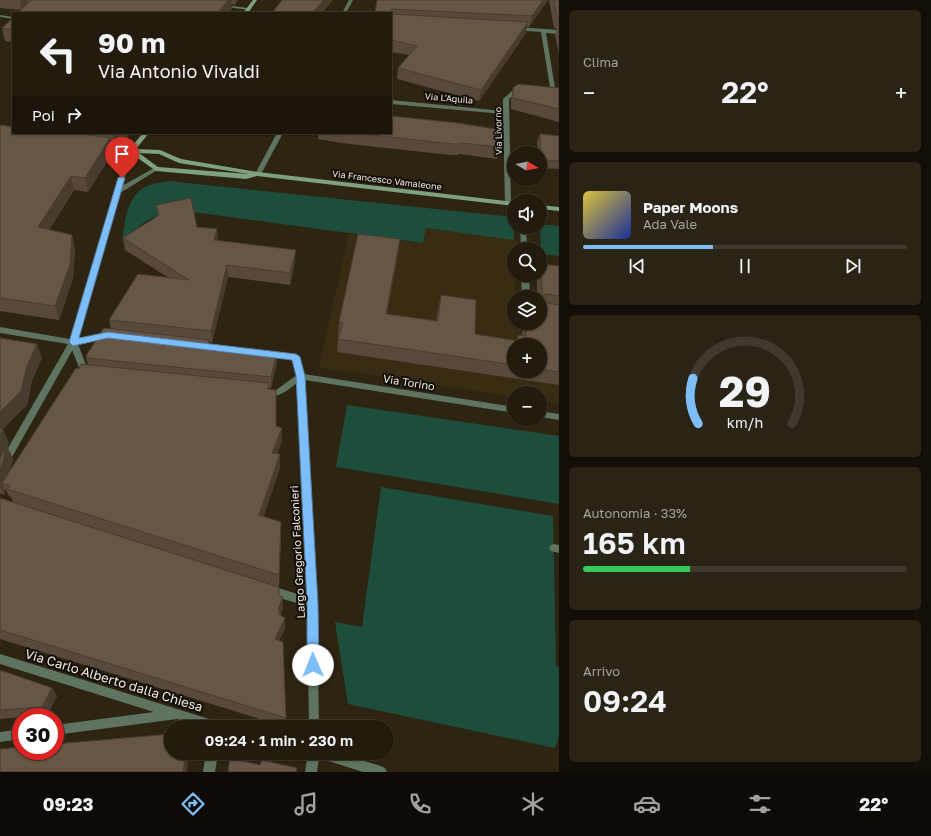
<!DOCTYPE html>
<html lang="it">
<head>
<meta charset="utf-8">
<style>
	:root { --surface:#221b0e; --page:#2a2417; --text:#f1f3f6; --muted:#a2a19e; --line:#3f392e; --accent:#7dbef9 }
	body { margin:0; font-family:"Golos Text",sans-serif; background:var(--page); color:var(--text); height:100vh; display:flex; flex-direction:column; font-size:15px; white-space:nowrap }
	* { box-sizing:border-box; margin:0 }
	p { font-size:13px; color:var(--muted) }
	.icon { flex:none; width:22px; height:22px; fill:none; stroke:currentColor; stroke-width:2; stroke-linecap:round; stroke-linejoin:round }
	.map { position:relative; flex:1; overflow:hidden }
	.side { display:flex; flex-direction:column; gap:10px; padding:10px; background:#130f08; width:372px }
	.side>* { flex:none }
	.hud { position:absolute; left:12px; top:12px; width:380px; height:122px; border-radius:0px; box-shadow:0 1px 3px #0004,0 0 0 1px var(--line); background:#221b0e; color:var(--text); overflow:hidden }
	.needle { width:26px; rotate:100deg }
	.controls { position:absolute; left:507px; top:146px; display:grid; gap:8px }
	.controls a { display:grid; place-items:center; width:40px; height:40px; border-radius:50%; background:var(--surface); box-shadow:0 1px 3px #0004,0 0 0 1px var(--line); font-size:20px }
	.speed { position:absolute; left:12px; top:708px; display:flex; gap:8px; font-size:20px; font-weight:700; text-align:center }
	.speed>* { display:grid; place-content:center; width:52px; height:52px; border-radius:50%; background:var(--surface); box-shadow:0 1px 3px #0004,0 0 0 1px var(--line); line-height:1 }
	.speed .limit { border:6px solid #d22; background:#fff; color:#111 }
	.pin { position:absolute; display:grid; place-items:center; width:34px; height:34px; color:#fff; margin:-41px -17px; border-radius:50% 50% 50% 0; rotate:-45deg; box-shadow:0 0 4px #0007 }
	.pin .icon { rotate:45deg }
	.me { position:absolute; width:44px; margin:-22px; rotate:359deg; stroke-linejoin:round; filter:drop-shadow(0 0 3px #0008) }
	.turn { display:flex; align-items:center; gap:14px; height:84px; padding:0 20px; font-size:18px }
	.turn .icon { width:52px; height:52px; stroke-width:2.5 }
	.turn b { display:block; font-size:28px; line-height:34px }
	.then { display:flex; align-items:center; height:38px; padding:0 20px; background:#0003; gap:8px; font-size:15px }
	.big { font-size:30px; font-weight:600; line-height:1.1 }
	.side .card { flex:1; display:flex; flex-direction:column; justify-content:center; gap:6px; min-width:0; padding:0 14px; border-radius:6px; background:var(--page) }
	.side .dial { align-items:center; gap:0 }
	.dial svg { height:104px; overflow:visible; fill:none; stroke:var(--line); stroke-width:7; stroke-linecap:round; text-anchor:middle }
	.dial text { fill:var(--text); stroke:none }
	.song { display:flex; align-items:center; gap:12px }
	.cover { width:48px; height:48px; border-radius:6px; background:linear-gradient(135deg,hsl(50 70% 55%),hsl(230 70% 35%)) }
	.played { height:4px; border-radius:2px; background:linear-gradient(90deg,var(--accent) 40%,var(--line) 40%) }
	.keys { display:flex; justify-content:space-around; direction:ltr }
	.heat { display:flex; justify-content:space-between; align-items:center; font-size:22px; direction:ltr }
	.charge { height:6px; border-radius:3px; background:linear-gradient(90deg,#34c759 33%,var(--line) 0) }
	.trip { position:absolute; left:164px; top:720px; width:230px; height:40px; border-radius:20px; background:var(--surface); box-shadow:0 1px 3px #0004,0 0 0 1px var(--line); font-weight:600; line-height:40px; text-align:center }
	.dock { display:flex; height:64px; justify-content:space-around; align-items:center; background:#0e0b06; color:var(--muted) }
	.dock .icon { width:28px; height:28px }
	.dock .selected { color:var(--accent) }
	.dock b { font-size:18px; color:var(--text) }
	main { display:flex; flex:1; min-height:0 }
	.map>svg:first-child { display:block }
</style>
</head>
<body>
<main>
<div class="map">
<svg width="559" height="772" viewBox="0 0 559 772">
	<rect width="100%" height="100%" fill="#2e2412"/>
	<!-- built -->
	<path fill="#382c12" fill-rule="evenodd" d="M425,228L517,240V249H514V275H516L514,323L559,322V404L540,401V393H514V397L319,367L349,234L423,243ZM514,345H540V371H514Z"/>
	<!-- green -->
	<g fill="#1d4e3b">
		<path d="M168,181L513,217L514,240L426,228L423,243L178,210C149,216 143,222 122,242C125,222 126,194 149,185C155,183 162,182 168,181Z"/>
		<polygon points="540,224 559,226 559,256 541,254"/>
		<polygon points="347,405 559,436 559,504 336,467"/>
		<polygon points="381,487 553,516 556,666 559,667 559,736 555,748 348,704 335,622 362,627"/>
	</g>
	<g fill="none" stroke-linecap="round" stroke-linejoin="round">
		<!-- pedestrian -->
		<polygon fill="#5e7460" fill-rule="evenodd" points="554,544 559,545 559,553 551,551 549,548 551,545"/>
		<!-- minor -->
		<g fill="#5e7460" fill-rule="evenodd">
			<polygon points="349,0 353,0 346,13 342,13"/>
			<polygon points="219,4 248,8 250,9 248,10 221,6 219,5"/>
			<polygon points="0,15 13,17 13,19 0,17"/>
			<polygon points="516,27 559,30 559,34 546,33 556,94 551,93 541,32 514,30 513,29"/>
			<polygon points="512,91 522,90 525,92 522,94 515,94 509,99 511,203 508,205 505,203 503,114 391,104 391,100 503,111 503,99"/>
			<polygon points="277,133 283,133 261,174 260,175 256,175 255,174"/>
			<polygon points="101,144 131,149 134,151 131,153 99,147 99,145"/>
			<polygon points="520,227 526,227 527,249 521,249"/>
			<polygon points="521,275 529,275 530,297 522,297"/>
			<polygon points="108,332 111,333 112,335 111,337 78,344 89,373 88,375 82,375 69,342 70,340"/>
			<path d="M267,351L299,355L304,374L514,407V413L305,380L317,603L319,727H309L307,606L269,595L266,593L264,590L266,587L269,585L307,597L297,383C285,392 279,399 262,394L261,392L262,390H276L297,375L293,360L264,356L263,354L264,352Z"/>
			<polygon points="540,411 559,414 559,420 540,417"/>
			<polygon points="0,654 219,722 223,723 224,727 202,727 177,719 55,735 55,725 154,712 0,664"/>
			<polygon points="21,729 21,739 0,742 0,732"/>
			<polygon points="206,753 218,753 215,772 203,772"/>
			<polygon points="308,753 338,753 381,766 385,768 387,772 363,772 319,758 317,772 305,772"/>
		</g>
		<!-- tertiary -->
		<polygon fill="#5e7460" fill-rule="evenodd" points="131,149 134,151 122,186 154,168 156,167 159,169 120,193 77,342 3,473 0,474 0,462 68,344 0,333 0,327 70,339 114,192 128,151"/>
		<!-- secondary -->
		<g fill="#7da181" fill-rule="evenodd">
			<polygon points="253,0 257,0 248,13 243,13"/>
			<path d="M143,133H149L136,149L160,150L181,159L258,172L514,202V206L257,176L246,179L156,171L128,151ZM139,153L159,154L179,163L249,174L158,167Z"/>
			<polygon points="540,205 559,207 559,211 540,209"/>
		</g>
	</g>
	<!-- wall -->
	<g fill="#59493c" fill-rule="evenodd">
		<polygon points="0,0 238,0 235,5 231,4 232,9 21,10 0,8"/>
		<polygon points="377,0 548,0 529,27 527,27 526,33 479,101 397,79 398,68 409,55 391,52 391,13"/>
		<polygon points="549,0 559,0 559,54 555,35 557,29 554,28"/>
		<polygon points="13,18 13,42 5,41 2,28"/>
		<polygon points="513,88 559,88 559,122 511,109 511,100"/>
		<polygon points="0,125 13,133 131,133 125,141 119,141 117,145 111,144 113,152 88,192 74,190 49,230 75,249 73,278 59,320 0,311"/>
		<polygon points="318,133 391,133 500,147 497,159 459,154 458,155 450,155 341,143 318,139"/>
		<polygon points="540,134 559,136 559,169 540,168 540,153 538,153 537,142"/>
		<polygon points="156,205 197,227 218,241 295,262 290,285 228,277 212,343 209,342 209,345 277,363 271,388 269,388 269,389 276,426 282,441 277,454 280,468 263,516 281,535 279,587 13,502 11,497 9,496 5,489 4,495 0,493 0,338 42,358 32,380 27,405 2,429 3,430 9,443 7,446 13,459 9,473 79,369 88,365 86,356 111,329 109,320 169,278 125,250 123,238 158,216"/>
		<path d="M398,253L387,314L436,321L438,309L441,295L475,334L516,341L518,335L522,336V323H540V297H537V275H540V267L541,264L559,266V385L337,352L338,339L339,336L338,335L339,322ZM514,345H540V371H514Z"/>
		<polygon points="0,498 279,596 283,608 280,615 285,629 279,640 286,718 286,727 0,639"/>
		<polygon points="0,670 52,688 57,696 47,715 0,719"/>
	</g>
	<!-- shaded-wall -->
	<g fill="#483c31">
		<polygon points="20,0 28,0 29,4 22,11"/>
		<polygon points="228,0 231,0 232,9 228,13 218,13"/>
		<polygon points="235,0 238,0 235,5"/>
		<polygon points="324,0 333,0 322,13 312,13"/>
		<polygon points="543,0 548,0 529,27 532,16"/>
		<polygon points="528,22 526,33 479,101 481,90"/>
		<polygon points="114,133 118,133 119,141 117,145"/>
		<polygon points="123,133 131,133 125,141"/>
		<polygon points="110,138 113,152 88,192 85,178"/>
		<polygon points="71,176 74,190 42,241 38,227"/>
		<polygon points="217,229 218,240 215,252 214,240"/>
		<polygon points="72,235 75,249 73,278 59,320 55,306"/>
		<polygon points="400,239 398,253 385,327 386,314"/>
		<polygon points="296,250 295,262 290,285 290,273"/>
		<polygon points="227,265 228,277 212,343 211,331"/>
		<polygon points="37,344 42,358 32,380 27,405 0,432 0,412 27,366"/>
		<polygon points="277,352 277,363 271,388 271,377"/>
		<polygon points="282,428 282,441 272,466 272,453"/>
		<polygon points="3,430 9,443 7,446 13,459 6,485 2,483 5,489 4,495 0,487 0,435"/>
		<polygon points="280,454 280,468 260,527 259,515"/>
		<polygon points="283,597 283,608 280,615 280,622 278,610"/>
		<polygon points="285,618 285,629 275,649 275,639"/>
		<polygon points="52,688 57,696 47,715 42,707"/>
		<polygon points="186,753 189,753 187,772 183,772"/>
	</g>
	<!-- building -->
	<g fill="#675546" stroke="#483c31">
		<polygon points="31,0 228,0 218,13 18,13"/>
		<polygon points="282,0 324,0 312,13 272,13"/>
		<polygon points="377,0 543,0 532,16 391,9 392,14 528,22 481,90 398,68 417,46 391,40 391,13 375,13"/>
		<polygon points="554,0 559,0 559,18 557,17"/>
		<polygon points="13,18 13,30 2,28"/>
		<polygon points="518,84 559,88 559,109 513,98 513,88"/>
		<polygon points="391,116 458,123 502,130 500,147 461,143 460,144 453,144 353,133 391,133"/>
		<polygon points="0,125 13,127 13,133 75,133 110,138 85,178 71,176 38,227 72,235 70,265 55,306 0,298"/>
		<polygon points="540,134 559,136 559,161 541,160"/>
		<polygon points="191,198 197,227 217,229 214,240 296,250 290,273 227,265 211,331 109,320 138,274 189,280 123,238 159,215 156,205"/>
		<polygon points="358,234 400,239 386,314 438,321 441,295 476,300 475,334 518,341 518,335 526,336 526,323 540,323 540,313 543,313 541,264 559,266 559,296 545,294 543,296 543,302 545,303 559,305 559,372 540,369 540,345 514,345 514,365 338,339 343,323 339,322"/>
		<polygon points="105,328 209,340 208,345 277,352 271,377 87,358 86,356 103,329"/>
		<polygon points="0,338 37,344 27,366 21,391 0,412"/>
		<polygon points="81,364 269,383 268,389 276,390 276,426 282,428 272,453 280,454 259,515 281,522 279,575 7,489 10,486 2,483 76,368 79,369"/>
		<polygon points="0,428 3,430 0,435"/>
		<polygon points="7,445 0,472 0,458"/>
		<polygon points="0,498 279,587 279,596 283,597 278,610 280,610 279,614 285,618 275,639 283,642 286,718 0,630"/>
		<polygon points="0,670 52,688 42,707 0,710"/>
		<polygon points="171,734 171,753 186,753 183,772 0,772 0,749 21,747 21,751 55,751 55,744"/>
		<polygon points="230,758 260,765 262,760 297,768 296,772 228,772"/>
	</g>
	<!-- route -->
	<polygon fill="#7dbef9" stroke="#517ca2" points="122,176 125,178 79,338 108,332 296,354 300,357 305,376 318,604 319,665 317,669 313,671 309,669 307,665 307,604 296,376 292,360 108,338 73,346 69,342 118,178"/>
	<g text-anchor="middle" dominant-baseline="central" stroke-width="4" stroke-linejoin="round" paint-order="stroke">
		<!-- far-street labels -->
		<g font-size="9" fill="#f0eadf" stroke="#120e07">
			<text transform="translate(449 98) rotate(5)">Via L'Aquila</text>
			<text transform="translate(498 131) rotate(-91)">Via Livorno</text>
			<text transform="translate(387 180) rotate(7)">Via Francesco Vamaleone</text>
		</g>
		<!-- street labels -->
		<g font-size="11" fill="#f0eadf" stroke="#120e07">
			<text transform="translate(409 382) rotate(9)">Via Torino</text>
			<text transform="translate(297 552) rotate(-93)">Largo Gregorio Falconieri</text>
		</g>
		<!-- near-street labels -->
		<g font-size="13" fill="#f0eadf" stroke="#120e07">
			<text transform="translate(114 680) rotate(17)">Via Carlo Alberto dalla Chiesa</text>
		</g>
	</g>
</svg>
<div class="controls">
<a><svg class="needle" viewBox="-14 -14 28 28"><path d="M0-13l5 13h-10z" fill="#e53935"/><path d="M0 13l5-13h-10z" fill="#a2a19e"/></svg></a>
<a><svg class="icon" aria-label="sound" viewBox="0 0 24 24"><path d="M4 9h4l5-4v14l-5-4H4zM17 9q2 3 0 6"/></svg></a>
<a><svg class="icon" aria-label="search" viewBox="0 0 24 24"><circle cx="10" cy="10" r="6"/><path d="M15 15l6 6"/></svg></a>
<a><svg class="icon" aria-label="layers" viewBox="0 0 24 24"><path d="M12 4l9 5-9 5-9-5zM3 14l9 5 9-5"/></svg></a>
<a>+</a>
<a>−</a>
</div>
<div class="speed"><div class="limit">30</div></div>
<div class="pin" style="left:122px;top:178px;background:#d93025"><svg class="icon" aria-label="arrive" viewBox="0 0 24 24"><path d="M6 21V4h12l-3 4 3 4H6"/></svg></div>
<svg class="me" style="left:313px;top:665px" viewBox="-20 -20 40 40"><circle r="19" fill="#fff"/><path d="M0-13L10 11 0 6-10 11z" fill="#7dbef9"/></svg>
<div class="trip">09:24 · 1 min · 230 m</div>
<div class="hud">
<div class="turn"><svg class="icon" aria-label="left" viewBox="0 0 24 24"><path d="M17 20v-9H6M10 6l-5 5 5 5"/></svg><div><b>90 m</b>Via Antonio Vivaldi</div></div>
<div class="then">Poi<svg class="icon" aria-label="right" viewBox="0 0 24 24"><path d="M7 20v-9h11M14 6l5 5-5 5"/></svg></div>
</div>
</div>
<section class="side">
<div class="card"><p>Clima</p>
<div class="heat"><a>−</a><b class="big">22°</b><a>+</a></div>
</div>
<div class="card">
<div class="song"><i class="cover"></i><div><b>Paper Moons</b><p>Ada Vale</p></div></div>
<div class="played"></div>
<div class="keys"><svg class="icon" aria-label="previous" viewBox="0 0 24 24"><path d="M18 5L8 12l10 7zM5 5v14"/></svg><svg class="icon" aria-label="pause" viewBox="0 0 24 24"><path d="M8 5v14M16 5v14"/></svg><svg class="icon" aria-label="next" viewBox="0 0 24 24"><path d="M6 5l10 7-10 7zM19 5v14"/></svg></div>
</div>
<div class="card dial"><svg viewBox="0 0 100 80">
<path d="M14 69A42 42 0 1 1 86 69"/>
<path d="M14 69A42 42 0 0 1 10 34" stroke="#7dbef9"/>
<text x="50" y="56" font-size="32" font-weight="700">29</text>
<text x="50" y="72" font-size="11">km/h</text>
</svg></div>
<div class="card"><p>Autonomia · 33%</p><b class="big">165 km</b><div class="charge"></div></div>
<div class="card"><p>Arrivo</p><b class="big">09:24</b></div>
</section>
</main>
<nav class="dock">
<b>09:23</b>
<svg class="icon selected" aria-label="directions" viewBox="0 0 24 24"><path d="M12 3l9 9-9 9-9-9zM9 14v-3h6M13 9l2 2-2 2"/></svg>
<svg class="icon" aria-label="music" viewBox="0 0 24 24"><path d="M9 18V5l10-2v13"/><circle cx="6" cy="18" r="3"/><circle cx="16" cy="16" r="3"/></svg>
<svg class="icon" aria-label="phone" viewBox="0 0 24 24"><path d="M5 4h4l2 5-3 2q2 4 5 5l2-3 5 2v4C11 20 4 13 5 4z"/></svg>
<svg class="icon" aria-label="climate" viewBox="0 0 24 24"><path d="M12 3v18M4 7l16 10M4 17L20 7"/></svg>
<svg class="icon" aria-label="car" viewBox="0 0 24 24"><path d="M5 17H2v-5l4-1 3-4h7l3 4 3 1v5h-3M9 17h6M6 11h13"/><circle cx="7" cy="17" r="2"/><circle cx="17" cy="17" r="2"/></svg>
<svg class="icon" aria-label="filters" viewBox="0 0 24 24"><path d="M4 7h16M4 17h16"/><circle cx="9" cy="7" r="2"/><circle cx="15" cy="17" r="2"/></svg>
<b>22°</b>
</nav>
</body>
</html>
